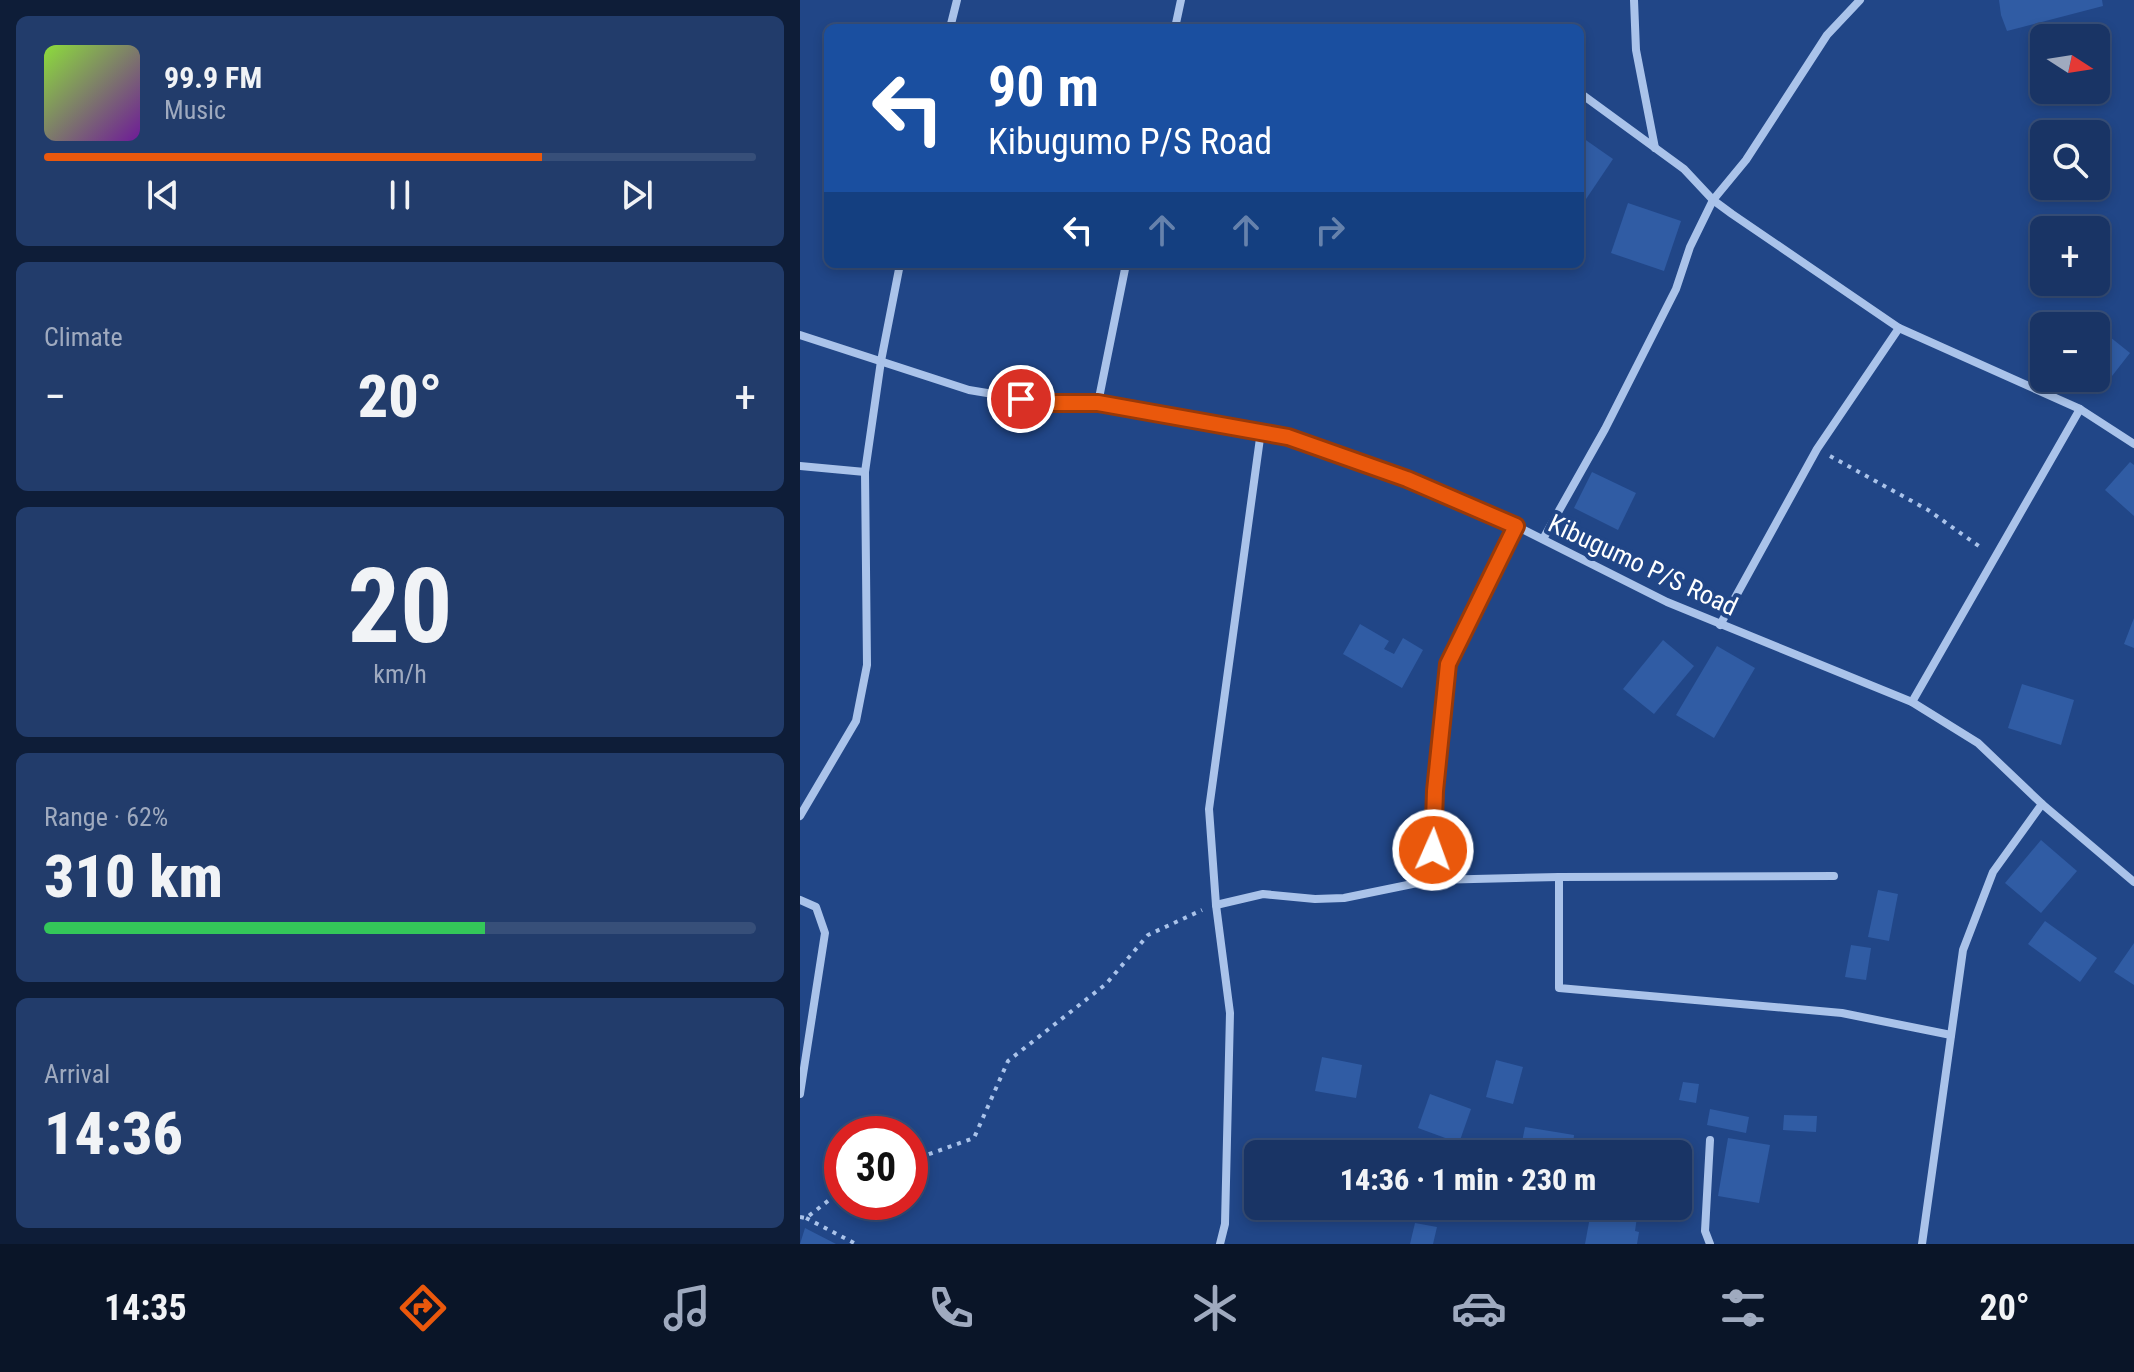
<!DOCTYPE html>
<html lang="en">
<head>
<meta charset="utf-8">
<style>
	:root { --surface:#193465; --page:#223c6b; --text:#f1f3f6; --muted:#9faabf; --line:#374f79; --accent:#ea580c }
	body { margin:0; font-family:"Roboto Condensed",sans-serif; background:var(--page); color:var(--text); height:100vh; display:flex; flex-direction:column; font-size:30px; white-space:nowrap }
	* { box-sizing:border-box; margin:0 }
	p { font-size:26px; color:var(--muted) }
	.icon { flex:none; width:44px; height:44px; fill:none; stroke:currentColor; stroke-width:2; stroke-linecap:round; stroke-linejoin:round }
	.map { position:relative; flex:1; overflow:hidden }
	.panel { display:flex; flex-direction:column; gap:16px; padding:16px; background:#0e1d38; width:800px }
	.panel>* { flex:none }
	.guide { position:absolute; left:24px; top:24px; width:760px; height:244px; border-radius:12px; box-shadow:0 4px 12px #0003,0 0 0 2px var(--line); background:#1a4fa0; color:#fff; overflow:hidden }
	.needle { width:52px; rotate:102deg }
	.controls { position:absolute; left:1230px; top:24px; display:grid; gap:16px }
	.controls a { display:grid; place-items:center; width:80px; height:80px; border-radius:12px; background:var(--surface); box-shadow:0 4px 12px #0003,0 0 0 2px var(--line); font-size:40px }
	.speed { position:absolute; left:24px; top:1116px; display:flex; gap:16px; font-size:40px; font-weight:700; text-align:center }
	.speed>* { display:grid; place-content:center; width:104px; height:104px; border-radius:50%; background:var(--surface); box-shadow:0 4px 12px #0003,0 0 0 2px var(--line); line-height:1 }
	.speed .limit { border:12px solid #d22; background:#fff; color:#111 }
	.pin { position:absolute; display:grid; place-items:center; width:68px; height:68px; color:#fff; margin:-34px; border:4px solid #fff; border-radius:50%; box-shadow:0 2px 8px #0007 }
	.me { position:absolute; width:88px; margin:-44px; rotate:2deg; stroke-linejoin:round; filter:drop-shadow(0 0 6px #0008) }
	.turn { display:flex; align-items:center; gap:28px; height:168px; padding:0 32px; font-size:36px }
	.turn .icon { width:104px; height:104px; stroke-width:2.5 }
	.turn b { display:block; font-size:56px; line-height:68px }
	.lanes { display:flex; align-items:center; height:76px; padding:0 32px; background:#0003; justify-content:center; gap:40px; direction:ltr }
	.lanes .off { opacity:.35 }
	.big { font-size:60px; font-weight:800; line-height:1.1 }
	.panel .tile { flex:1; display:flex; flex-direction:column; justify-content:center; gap:12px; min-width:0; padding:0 28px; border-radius:12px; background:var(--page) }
	.panel .dial { align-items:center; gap:0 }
	.dial b { font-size:104px; line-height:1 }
	.song { display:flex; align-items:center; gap:24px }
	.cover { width:96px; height:96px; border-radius:12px; background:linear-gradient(135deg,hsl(90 70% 55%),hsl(280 70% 35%)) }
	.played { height:8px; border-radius:4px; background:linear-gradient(90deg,var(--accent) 70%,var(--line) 70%) }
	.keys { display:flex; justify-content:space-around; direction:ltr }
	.heat { display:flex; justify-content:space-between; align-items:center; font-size:44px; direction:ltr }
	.charge { height:12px; border-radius:6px; background:linear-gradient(90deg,#34c759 62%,var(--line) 0) }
	.trip { position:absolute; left:444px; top:1140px; width:448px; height:80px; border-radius:12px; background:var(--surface); box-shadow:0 4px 12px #0003,0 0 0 2px var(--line); font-weight:800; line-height:80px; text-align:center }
	.dock { display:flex; height:128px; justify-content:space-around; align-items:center; background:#0a1528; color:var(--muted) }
	.dock .icon { width:56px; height:56px }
	.dock .current { color:var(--accent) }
	.dock b { font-size:36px; color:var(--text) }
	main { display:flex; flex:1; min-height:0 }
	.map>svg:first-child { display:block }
</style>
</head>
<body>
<main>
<section class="panel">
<div class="tile">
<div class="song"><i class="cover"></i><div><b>99.9 FM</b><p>Music</p></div></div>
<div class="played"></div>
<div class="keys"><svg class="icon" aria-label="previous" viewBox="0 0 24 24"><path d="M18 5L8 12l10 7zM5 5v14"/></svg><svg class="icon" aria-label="pause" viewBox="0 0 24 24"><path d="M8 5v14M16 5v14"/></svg><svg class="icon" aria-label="next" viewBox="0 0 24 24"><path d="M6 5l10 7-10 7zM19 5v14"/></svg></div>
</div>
<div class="tile"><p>Climate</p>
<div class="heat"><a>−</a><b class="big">20°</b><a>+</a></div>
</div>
<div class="tile dial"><b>20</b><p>km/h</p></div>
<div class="tile"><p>Range · 62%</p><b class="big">310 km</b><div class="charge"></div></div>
<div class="tile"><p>Arrival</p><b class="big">14:36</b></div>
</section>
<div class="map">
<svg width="1334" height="1244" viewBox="0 0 1334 1244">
	<rect width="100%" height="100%" fill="#214687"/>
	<!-- building -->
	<g fill="#305ca4">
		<polygon points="1199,0 1302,0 1303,6 1207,31 1201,15"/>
		<polygon points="780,136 813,159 780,208"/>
		<polygon points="828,203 881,221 864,271 811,253"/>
		<polygon points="1285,317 1330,353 1312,376 1299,366 1296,370 1296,326 1278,326"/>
		<polygon points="1330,462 1334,465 1334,516 1305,490"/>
		<polygon points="792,472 836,493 818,530 774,508"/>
		<polygon points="1334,618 1334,648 1324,644"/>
		<polygon points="560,624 589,641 584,649 594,654 603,638 623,650 602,688 543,654"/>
		<polygon points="863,640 894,666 854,714 823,689"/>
		<polygon points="917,646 955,668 914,738 876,715"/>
		<polygon points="1222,684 1274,700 1261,745 1208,728"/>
		<polygon points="1241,840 1277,871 1241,913 1205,883"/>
		<polygon points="1078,890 1098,894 1089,941 1068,937"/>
		<polygon points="1245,921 1297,958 1280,982 1228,944"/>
		<polygon points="1334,943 1334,985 1314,972"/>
		<polygon points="1051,945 1071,948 1066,980 1045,977"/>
		<polygon points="522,1057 562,1065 556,1098 515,1091"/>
		<polygon points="696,1060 723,1067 713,1104 686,1097"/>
		<polygon points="883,1082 899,1084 896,1103 879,1100"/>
		<polygon points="630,1094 671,1109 659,1143 618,1128"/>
		<polygon points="910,1109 949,1117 946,1133 907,1125"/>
		<polygon points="984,1115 1017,1116 1016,1132 983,1130"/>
		<polygon points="725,1127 774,1135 773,1147 785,1149 784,1154 720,1152"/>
		<polygon points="928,1138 970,1145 959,1203 918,1196"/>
		<polygon points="792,1206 811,1208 810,1212 837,1217 835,1231 839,1232 837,1244 785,1244"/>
		<polygon points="615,1223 637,1227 633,1244 610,1244"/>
		<polygon points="5,1228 36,1244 0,1244"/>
	</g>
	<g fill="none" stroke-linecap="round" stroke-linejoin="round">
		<!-- path -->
		<g stroke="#aac3ea" stroke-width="4" stroke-dasharray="4 6" stroke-linecap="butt">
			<polyline points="1030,456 1128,510 1183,549"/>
			<polyline points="110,1161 174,1138 208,1061 306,984 348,935 402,910"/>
			<polyline points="0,1217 6,1218 42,1190"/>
			<polyline points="6,1218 56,1244"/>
		</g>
		<!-- street -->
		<g stroke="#aac3ea" stroke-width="8">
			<polyline points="834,0 836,50 855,148"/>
			<polyline points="150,28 157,0"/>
			<polyline points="375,28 381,0"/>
			<polyline points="780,93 884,169 913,200 932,214 1099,328 1280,409 1334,444"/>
			<polyline points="0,335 169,390 247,403 298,403 461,431 488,437 607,479 716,526 867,602 1112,702 1178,743 1242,804 1334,882"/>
			<polyline points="298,403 326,264"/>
			<polyline points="0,466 65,472"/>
			<polyline points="743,539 805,429 876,289 890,247 913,200 946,160 1027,35 1060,0"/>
			<polyline points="920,625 1017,449 1099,328"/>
			<polyline points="1112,702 1280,409"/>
			<polyline points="0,816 56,721 67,665 65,472 81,361 100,264"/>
			<polyline points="759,877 759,988 1042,1013 1151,1035"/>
			<polyline points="632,880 635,791 648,664 716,526"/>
			<polyline points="0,900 16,907 25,933 0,1094"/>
			<polyline points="416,905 463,894 515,899 544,898 632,880 759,877 1034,876"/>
			<polyline points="910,1140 905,1231 910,1244"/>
			<polyline points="420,1244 425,1224 430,1013 416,905 409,809 461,431"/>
			<polyline points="1122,1244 1163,950 1193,872 1242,804"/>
		</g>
	</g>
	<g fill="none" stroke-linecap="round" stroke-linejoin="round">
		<defs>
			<polyline id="route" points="221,399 247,403 298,403 488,437 607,479 716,526 648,664 635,791 633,850"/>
		</defs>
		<!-- route casing -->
		<use href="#route" stroke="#983908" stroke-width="20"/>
		<!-- route -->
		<use href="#route" stroke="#ea580c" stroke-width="14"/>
	</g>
	<g text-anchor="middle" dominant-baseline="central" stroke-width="8" stroke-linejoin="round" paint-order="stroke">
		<!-- street labels -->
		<g font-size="26" fill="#fff" stroke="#214687">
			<text transform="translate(843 565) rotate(25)">Kibugumo P/S Road</text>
		</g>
	</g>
</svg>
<div class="controls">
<a><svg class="needle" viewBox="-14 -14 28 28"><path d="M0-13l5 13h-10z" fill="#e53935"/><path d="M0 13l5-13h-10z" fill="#9faabf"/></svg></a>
<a><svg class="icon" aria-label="search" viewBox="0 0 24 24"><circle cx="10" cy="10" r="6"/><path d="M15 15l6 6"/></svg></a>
<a>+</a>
<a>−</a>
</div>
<div class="speed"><div class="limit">30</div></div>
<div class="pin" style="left:221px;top:399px;background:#d93025"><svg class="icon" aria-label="arrive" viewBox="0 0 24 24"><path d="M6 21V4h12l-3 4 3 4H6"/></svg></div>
<svg class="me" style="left:633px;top:850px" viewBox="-20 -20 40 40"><circle r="17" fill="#ea580c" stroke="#fff" stroke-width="3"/><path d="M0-11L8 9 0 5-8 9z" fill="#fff"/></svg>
<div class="trip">14:36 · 1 min · 230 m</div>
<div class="guide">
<div class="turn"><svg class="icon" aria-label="left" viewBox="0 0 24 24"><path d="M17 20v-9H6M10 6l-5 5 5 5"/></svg><div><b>90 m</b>Kibugumo P/S Road</div></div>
<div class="lanes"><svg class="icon" aria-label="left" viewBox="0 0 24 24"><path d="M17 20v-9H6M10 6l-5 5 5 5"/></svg><svg class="icon off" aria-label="ahead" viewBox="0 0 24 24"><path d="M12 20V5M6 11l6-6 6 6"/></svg><svg class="icon off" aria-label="ahead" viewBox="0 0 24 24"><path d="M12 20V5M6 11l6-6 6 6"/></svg><svg class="icon off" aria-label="right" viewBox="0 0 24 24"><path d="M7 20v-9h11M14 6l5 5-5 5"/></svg></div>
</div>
</div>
</main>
<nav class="dock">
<b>14:35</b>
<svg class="icon current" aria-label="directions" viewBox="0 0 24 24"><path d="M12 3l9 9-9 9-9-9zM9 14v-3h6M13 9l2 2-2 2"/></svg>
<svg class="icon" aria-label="music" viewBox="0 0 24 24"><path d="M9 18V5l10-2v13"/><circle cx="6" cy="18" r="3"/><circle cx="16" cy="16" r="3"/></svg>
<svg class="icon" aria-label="phone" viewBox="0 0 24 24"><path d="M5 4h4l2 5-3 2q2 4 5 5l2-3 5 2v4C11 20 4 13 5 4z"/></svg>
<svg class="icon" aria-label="climate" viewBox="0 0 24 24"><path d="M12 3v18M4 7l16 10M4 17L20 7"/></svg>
<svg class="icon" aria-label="car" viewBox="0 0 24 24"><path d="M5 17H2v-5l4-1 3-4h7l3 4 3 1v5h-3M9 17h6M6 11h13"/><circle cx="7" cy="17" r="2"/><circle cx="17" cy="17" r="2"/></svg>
<svg class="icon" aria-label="filters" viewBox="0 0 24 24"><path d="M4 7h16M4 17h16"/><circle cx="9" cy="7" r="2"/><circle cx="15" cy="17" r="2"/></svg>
<b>20°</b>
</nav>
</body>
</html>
